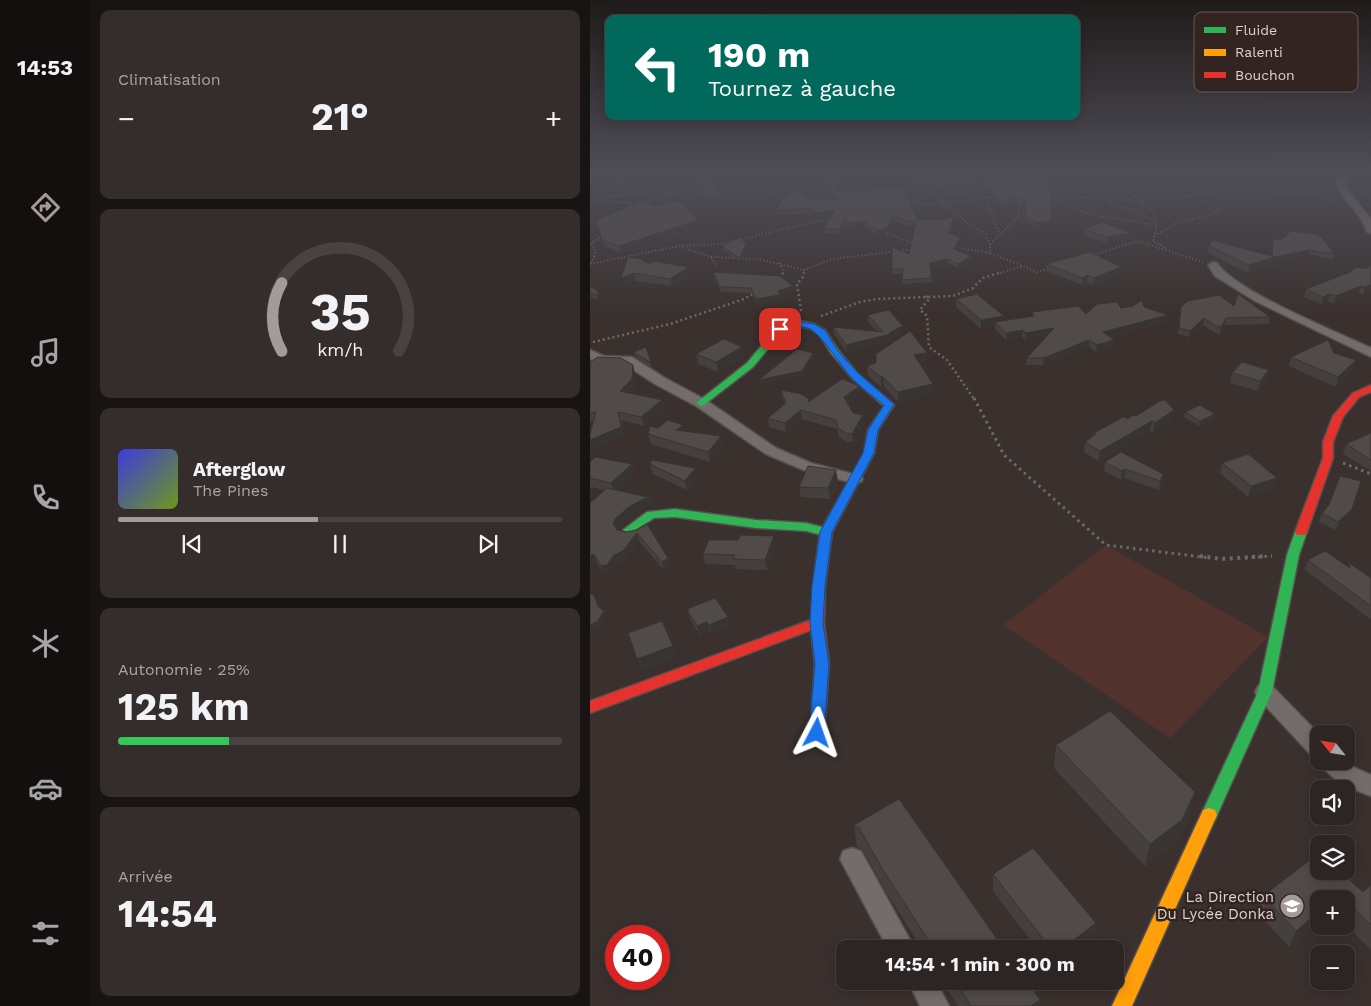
<!DOCTYPE html>
<html lang="fr">
<head>
<meta charset="utf-8">
<style>
	:root { --surface:#2c2523; --page:#342d2b; --text:#f1f3f6; --muted:#a6a5a6; --line:#484241; --accent:#a49a98 }
	body { margin:0; font-family:"Work Sans",sans-serif; background:var(--page); color:var(--text); height:100vh; display:flex; flex-direction:column; font-size:19px; white-space:nowrap }
	* { box-sizing:border-box; margin:0 }
	p { font-size:16px; color:var(--muted) }
	.icon { flex:none; width:28px; height:28px; fill:none; stroke:currentColor; stroke-width:2; stroke-linecap:round; stroke-linejoin:round }
	.map { position:relative; flex:1; overflow:hidden }
	.side { display:flex; flex-direction:column; gap:10px; padding:10px; background:#181413; width:500px }
	.side>* { flex:none }
	.guide { position:absolute; left:15px; top:15px; width:475px; height:105px; border-radius:10px; box-shadow:0 2px 12px #0003,0 0 0 1px var(--line); background:#00695c; color:#fff; overflow:hidden }
	.needle { width:32px; rotate:300deg }
	.controls { position:absolute; left:720px; top:725px; display:grid; gap:10px }
	.controls a { display:grid; place-items:center; width:45px; height:45px; border-radius:10px; background:var(--surface); box-shadow:0 2px 12px #0003,0 0 0 1px var(--line); font-size:25px }
	.speed { position:absolute; left:15px; top:925px; display:flex; gap:10px; font-size:25px; font-weight:700; text-align:center }
	.speed>* { display:grid; place-content:center; width:65px; height:65px; border-radius:50%; background:var(--surface); box-shadow:0 2px 12px #0003,0 0 0 1px var(--line); line-height:1 }
	.speed .limit { border:8px solid #d22; background:#fff; color:#111 }
	.pin { position:absolute; display:grid; place-items:center; width:42px; height:42px; color:#fff; margin:-21px; border-radius:10px; box-shadow:0 2px 8px #0006 }
	.me { position:absolute; width:55px; margin:-28px; rotate:4deg; stroke-linejoin:round; filter:drop-shadow(0 0 4px #0008) }
	.turn { display:flex; align-items:center; gap:18px; height:105px; padding:0 20px; font-size:22px }
	.turn .icon { width:65px; height:65px; stroke-width:2.5 }
	.turn b { display:block; font-size:35px; line-height:42px }
	.big { font-size:38px; font-weight:700; line-height:1.1 }
	.side .widget { flex:1; display:flex; flex-direction:column; justify-content:center; gap:8px; min-width:0; padding:0 18px; border-radius:10px; background:var(--page) }
	.side .dial { align-items:center; gap:0 }
	.dial svg { height:130px; overflow:visible; fill:none; stroke:var(--line); stroke-width:7; stroke-linecap:round; text-anchor:middle }
	.dial text { fill:var(--text); stroke:none }
	.song { display:flex; align-items:center; gap:15px }
	.cover { width:60px; height:60px; border-radius:8px; background:linear-gradient(135deg,hsl(240 70% 55%),hsl(80 70% 35%)) }
	.played { height:5px; border-radius:2px; background:linear-gradient(90deg,var(--accent) 45%,var(--line) 45%) }
	.keys { display:flex; justify-content:space-around; direction:ltr }
	.heat { display:flex; justify-content:space-between; align-items:center; font-size:28px; direction:ltr }
	.charge { height:8px; border-radius:4px; background:linear-gradient(90deg,#34c759 25%,var(--line) 0) }
	.trip { position:absolute; left:246px; top:940px; width:288px; height:50px; border-radius:10px; background:var(--surface); box-shadow:0 2px 12px #0003,0 0 0 1px var(--line); font-weight:700; line-height:50px; text-align:center }
	main { display:flex; flex:1; min-height:0 }
	.menu { display:flex; flex-direction:column; width:90px; justify-content:space-around; align-items:center; background:#120f0e; color:var(--muted) }
	.menu .icon { width:35px; height:35px }
	.menu .current { color:var(--accent) }
	.menu b { font-size:22px; color:var(--text) }
	.map>svg:first-child { display:block }
</style>
</head>
<body>
<main>
<nav class="menu">
<b>14:53</b>
<svg class="icon current" aria-label="directions" viewBox="0 0 24 24"><path d="M12 3l9 9-9 9-9-9zM9 14v-3h6M13 9l2 2-2 2"/></svg>
<svg class="icon" aria-label="music" viewBox="0 0 24 24"><path d="M9 18V5l10-2v13"/><circle cx="6" cy="18" r="3"/><circle cx="16" cy="16" r="3"/></svg>
<svg class="icon" aria-label="phone" viewBox="0 0 24 24"><path d="M5 4h4l2 5-3 2q2 4 5 5l2-3 5 2v4C11 20 4 13 5 4z"/></svg>
<svg class="icon" aria-label="climate" viewBox="0 0 24 24"><path d="M12 3v18M4 7l16 10M4 17L20 7"/></svg>
<svg class="icon" aria-label="car" viewBox="0 0 24 24"><path d="M5 17H2v-5l4-1 3-4h7l3 4 3 1v5h-3M9 17h6M6 11h13"/><circle cx="7" cy="17" r="2"/><circle cx="17" cy="17" r="2"/></svg>
<svg class="icon" aria-label="filters" viewBox="0 0 24 24"><path d="M4 7h16M4 17h16"/><circle cx="9" cy="7" r="2"/><circle cx="15" cy="17" r="2"/></svg>
</nav>
<section class="side">
<div class="widget"><p>Climatisation</p>
<div class="heat"><a>−</a><b class="big">21°</b><a>+</a></div>
</div>
<div class="widget dial"><svg viewBox="0 0 100 80">
<path d="M14 69A42 42 0 1 1 86 69"/>
<path d="M14 69A42 42 0 0 1 14 27" stroke="#a49a98"/>
<text x="50" y="56" font-size="32" font-weight="700">35</text>
<text x="50" y="72" font-size="11">km/h</text>
</svg></div>
<div class="widget">
<div class="song"><i class="cover"></i><div><b>Afterglow</b><p>The Pines</p></div></div>
<div class="played"></div>
<div class="keys"><svg class="icon" aria-label="previous" viewBox="0 0 24 24"><path d="M18 5L8 12l10 7zM5 5v14"/></svg><svg class="icon" aria-label="pause" viewBox="0 0 24 24"><path d="M8 5v14M16 5v14"/></svg><svg class="icon" aria-label="next" viewBox="0 0 24 24"><path d="M6 5l10 7-10 7zM19 5v14"/></svg></div>
</div>
<div class="widget"><p>Autonomie · 25%</p><b class="big">125 km</b><div class="charge"></div></div>
<div class="widget"><p>Arrivée</p><b class="big">14:54</b></div>
</section>
<div class="map">
<svg width="781" height="1006" viewBox="0 0 781 1006">
	<rect width="100%" height="100%" fill="#3a312f"/>
	<!-- green -->
	<polygon fill="#52322c" points="516,545 678,637 580,738 413,625"/>
	<g fill="none" stroke-linecap="round" stroke-linejoin="round">
		<defs>
			<g id="street">
				<path d="M745,173H753L758,191L781,219V233L777,232C775,227 773,222 770,218C760,202 745,194 745,173Z"/>
				<path d="M623,262L627,263C647,292 745,331 781,348V357L665,301L625,276L618,265Z"/>
				<polygon points="0,350 14,356 42,357 75,378 116,400 186,448 221,463 271,476 273,479 271,482 259,482 211,469 176,454 106,406 65,384 34,364 12,364 0,359"/>
				<polygon points="675,684 682,686 729,734 729,758 721,755 668,698 665,692 668,686"/>
				<path d="M729,761H755L759,765L781,775V796C762,789 739,780 729,761Z"/>
				<polygon points="262,848 271,851 325,949 298,949 250,859 253,851"/>
				<polygon points="318,981 346,981 359,1006 330,1006"/>
			</g>
			<g id="fast">
				<polygon points="205,320 224,324 235,330 248,350 268,374 304,405 288,430 284,453 275,470 271,471 266,468 274,453 278,430 294,406 262,378 241,353 229,334 219,328 206,326 193,331 163,367 114,405 111,406 106,403 157,363 187,327"/>
				<polygon points="85,509 166,520 216,523 240,529 242,532 236,536 216,531 166,528 85,517 64,518 39,534 33,530 57,512"/>
				<polygon points="711,528 717,532 709,555 682,692 625,820 619,822 613,820 611,815 668,692 697,555 705,532"/>
			</g>
			<polygon id="slow" points="619,808 625,810 627,815 542,1006 522,1006 613,810"/>
			<g id="jam">
				<polygon points="781,385 781,392 769,397 753,417 743,442 743,458 717,532 715,535 707,535 705,532 733,458 733,442 743,416 763,393"/>
				<polygon points="271,465 276,468 242,532 235,586 234,623 239,664 234,733 232,737 227,739 222,737 220,733 225,664 221,630 0,713 0,701 221,620 223,586 230,532 266,468"/>
			</g>
		</defs>
		<!-- street casing -->
		<use href="#street" stroke="#564e4d" stroke-width="3"/>
		<!-- fast casing -->
		<use href="#fast" stroke="#564e4d" stroke-width="3"/>
		<!-- slow casing -->
		<use href="#slow" stroke="#564e4d" stroke-width="3"/>
		<!-- jam casing -->
		<use href="#jam" stroke="#564e4d" stroke-width="3"/>
		<!-- path-far3 -->
		<g stroke="#6e6866" stroke-width="2" stroke-dasharray="1 2.5" stroke-linecap="butt">
			<polyline points="221,173 226,184 226,201"/>
			<polyline points="293,173 321,178"/>
			<path d="M511,173V175C524,183 562,204 566,218C568,225 564,234 563,241L576,248"/>
			<polyline points="252,174 265,173"/>
			<polyline points="62,180 75,186 81,195 75,205"/>
			<polyline points="117,180 125,173"/>
			<polyline points="198,182 216,182 237,178"/>
			<polyline points="118,183 159,176 198,182 202,194"/>
			<polyline points="334,183 338,190 379,224 395,233 400,244 400,253 433,266"/>
			<polyline points="454,184 469,179 530,173"/>
			<polyline points="458,195 548,201 612,194 641,188 686,189 722,194 746,202"/>
			<polyline points="24,197 107,184"/>
			<polyline points="396,198 409,232 408,234"/>
			<polyline points="9,200 45,204"/>
			<path d="M0,201C22,197 54,192 68,173"/>
			<polyline points="467,201 502,215 566,225"/>
			<polyline points="518,201 566,221"/>
			<polyline points="51,203 108,186"/>
			<polyline points="323,203 342,194"/>
			<polyline points="317,205 372,202 408,196"/>
			<polyline points="294,232 325,244"/>
			<polyline points="564,236 587,223 619,215 630,210 625,204 615,200"/>
			<polyline points="400,244 427,218 431,200"/>
			<polyline points="92,247 121,257 127,267"/>
			<polyline points="364,247 400,253"/>
			<polyline points="502,255 548,241 613,262"/>
			<polyline points="121,257 168,259 214,270 213,274"/>
			<polyline points="1,263 6,252 1,243 14,235"/>
			<polyline points="189,263 194,272 192,274"/>
			<polyline points="0,264 89,246 130,244 242,218"/>
			<polyline points="214,270 242,259 324,249"/>
			<polyline points="407,274 433,266 447,272 458,269"/>
		</g>
		<!-- path-far2 -->
		<g stroke="#6e6866" stroke-width="2.5" stroke-dasharray="2 3" stroke-linecap="butt">
			<polyline points="188,278 194,272"/>
			<polyline points="336,296 339,299 330,310 337,316 339,347 357,360 384,399"/>
			<polyline points="211,311 207,284 213,277 214,272"/>
			<polyline points="231,316 270,302 287,299 363,296 383,288 393,278 412,272"/>
			<polyline points="3,342 80,324 154,299 164,293"/>
		</g>
		<!-- path-far1 -->
		<g stroke="#6e6866" stroke-width="3" stroke-dasharray="2.5 4" stroke-linecap="butt">
			<polyline points="384,398 414,455 516,545 620,558"/>
			<polyline points="753,463 781,474"/>
			<polyline points="655,558 682,556"/>
		</g>
		<!-- path -->
		<polyline stroke="#6e6866" stroke-width="4" stroke-dasharray="3 4.5" stroke-linecap="butt" points="610,556 632,559 676,556"/>
		<!-- street -->
		<use href="#street" fill="#726c6a" fill-rule="evenodd"/>
		<!-- fast -->
		<use href="#fast" fill="#30b455" fill-rule="evenodd"/>
		<!-- slow -->
		<use href="#slow" fill="#ff9f0a" fill-rule="evenodd"/>
		<!-- jam -->
		<use href="#jam" fill="#e5322d" fill-rule="evenodd"/>
	</g>
	<!-- wall -->
	<g fill="#45403e">
		<polygon points="0,173 46,173 33,184 29,185 24,182 7,185"/>
		<polygon points="94,173 114,173 132,195 134,201 118,203"/>
		<polygon points="232,173 257,173 248,190 328,220 363,222 360,233 370,238 371,242 367,250 381,256 382,261 369,268 358,264 341,267 342,282 312,284 312,274 302,274 302,247 319,254 325,226 314,225 303,220 300,229 295,233 286,234 274,226 263,227 254,225 249,234 234,233 233,229 242,216 222,218 221,214 186,214 186,210 218,201 246,199 245,197 244,198"/>
		<polygon points="317,173 453,173 461,221 461,225 446,228 435,219 436,202 408,204 400,190 387,181 375,192 318,184"/>
		<polygon points="109,220 110,226 31,253 14,246 6,221"/>
		<polygon points="494,229 540,239 516,243 494,235"/>
		<polygon points="683,239 744,254 743,259 718,254 684,262 684,265 658,273 618,253 619,246 681,256"/>
		<polygon points="156,244 156,249 151,262 133,250 132,246"/>
		<polygon points="59,264 99,275 82,286 45,281 33,285 31,278"/>
		<polygon points="456,264 531,267 531,274 503,285 497,283 492,285 456,271"/>
		<polygon points="781,265 781,292 773,295 769,293 744,303 738,302 731,304 714,297 716,289 776,269"/>
		<polygon points="123,272 203,286 204,291 190,295 191,300 167,304 161,293 131,292 124,277"/>
		<polygon points="0,286 9,292 10,296 8,300 0,297"/>
		<polygon points="366,299 414,316 414,320 442,316 442,312 496,314 531,308 554,307 577,322 520,337 524,340 523,347 506,352 499,347 453,365 436,365 437,358 457,336 435,340 432,336 416,340 405,329 405,327 391,329 366,307"/>
		<polygon points="644,306 680,317 679,324 635,325 630,334 625,333 613,325 599,337 588,334 591,307"/>
		<polygon points="278,315 314,333 302,338 302,341 257,352 244,334 243,327 287,331 278,322"/>
		<polygon points="56,347 62,368 46,357 44,352"/>
		<polygon points="152,347 154,357 128,372 108,364 106,354"/>
		<polygon points="744,353 763,369 746,387 699,366 701,357"/>
		<polygon points="0,362 45,373 45,387 39,393 72,400 74,409 54,426 31,420 34,436 1,450 0,447 0,434 3,421 0,421"/>
		<polygon points="337,362 329,364 343,384 343,393 308,402 294,386 291,387 278,375 277,366"/>
		<polygon points="642,373 677,380 668,391 640,383"/>
		<polygon points="270,386 271,394 258,403 263,413 274,424 263,442 257,442 249,437 247,429 212,419 196,432 179,427 178,418 195,404 192,398 191,390 219,399 219,401"/>
		<polygon points="584,410 582,420 563,433 560,431 508,461 494,452 495,442 504,435 504,433 538,419 546,416"/>
		<polygon points="595,412 625,414 624,419 609,426 594,417"/>
		<polygon points="68,428 131,436 133,446 120,462 61,444 58,434"/>
		<polygon points="781,433 781,471 753,454 756,444"/>
		<polygon points="0,462 42,464 45,474 27,490 62,498 64,505 56,506 41,514 28,525 26,529 27,530 36,532 46,530 78,558 80,566 74,570 49,541 35,559 27,563 20,572 13,573 6,561 0,565 0,503 15,490 0,487"/>
		<polygon points="515,462 573,474 572,483 569,490 534,478 531,480 514,471"/>
		<polygon points="632,463 684,488 658,497 630,473"/>
		<polygon points="60,464 107,478 97,490 63,474"/>
		<polygon points="248,481 240,499 211,497 209,487"/>
		<polygon points="732,513 759,517 746,530 729,522"/>
		<polygon points="185,546 177,570 146,569 145,565 115,564 113,554"/>
		<polygon points="718,560 758,567 759,563 781,578 781,618 780,619 715,570"/>
		<polygon points="97,609 138,617 140,626 122,634 120,631 110,636 100,619"/>
		<polygon points="466,745 600,815 587,842 555,866 464,768"/>
		<polygon points="309,799 414,949 332,949 296,892 273,850 267,847 264,825"/>
		<polygon points="403,874 506,923 503,940 491,949 447,949 403,891"/>
		<polygon points="781,885 781,950 756,925 756,899 729,899 729,923 699,947 667,912 673,896 773,892"/>
		<polygon points="352,981 437,981 450,1000 449,1006 368,1006"/>
	</g>
	<!-- shaded-wall -->
	<g fill="#383432">
		<polygon points="40,173 46,173 33,184 29,185 28,182"/>
		<polygon points="254,173 257,173 246,195 245,190"/>
		<polygon points="387,176 387,181 375,192 375,187"/>
		<polygon points="24,178 24,182 7,185 6,181"/>
		<polygon points="132,195 134,201 118,203 117,197"/>
		<polygon points="245,211 245,216 222,218 222,213"/>
		<polygon points="303,215 303,220 300,229 295,233 286,234 286,230"/>
		<polygon points="363,217 363,222 360,237 359,233"/>
		<polygon points="109,220 110,226 31,253 29,246"/>
		<polygon points="254,220 254,225 249,234 249,229"/>
		<polygon points="274,221 274,226 263,227 263,223"/>
		<polygon points="461,221 461,225 446,228 446,223"/>
		<polygon points="541,233 540,239 516,243 517,237"/>
		<polygon points="370,238 371,242 365,253 364,249"/>
		<polygon points="156,244 156,249 151,262 150,258"/>
		<polygon points="719,250 718,254 684,262 684,265 658,273 659,265 682,258"/>
		<polygon points="381,256 382,261 369,268 368,264"/>
		<polygon points="357,259 358,264 340,267 340,263"/>
		<polygon points="98,267 99,275 82,286 80,279"/>
		<polygon points="531,267 531,274 503,285 504,278"/>
		<polygon points="44,273 45,281 33,285 31,278"/>
		<polygon points="498,275 497,283 492,285 492,278"/>
		<polygon points="781,285 781,292 773,295 775,287"/>
		<polygon points="203,286 204,291 188,295 188,291"/>
		<polygon points="771,286 769,293 744,303 746,296"/>
		<polygon points="9,292 10,296 8,300 7,295"/>
		<polygon points="740,294 738,302 731,304 733,297"/>
		<polygon points="190,295 191,300 167,304 166,299"/>
		<polygon points="578,315 577,322 512,339 513,332"/>
		<polygon points="414,316 414,325 405,322 405,327 391,329 391,320"/>
		<polygon points="614,318 613,325 599,337 600,331"/>
		<polygon points="636,318 635,325 630,334 631,327"/>
		<polygon points="313,326 314,333 302,338 302,341 257,352 256,345 299,333"/>
		<polygon points="464,328 464,335 435,340 435,333"/>
		<polygon points="433,330 432,336 416,340 416,333"/>
		<polygon points="499,340 499,347 453,365 454,358"/>
		<polygon points="524,340 523,347 506,352 507,345"/>
		<polygon points="152,347 154,357 128,372 126,362"/>
		<polygon points="223,353 224,358 213,376 170,385 169,380"/>
		<polygon points="337,353 337,362 324,365 324,355"/>
		<polygon points="766,360 763,369 746,387 748,377"/>
		<polygon points="43,365 45,373 45,387 33,399 30,391"/>
		<polygon points="679,370 677,380 668,391 670,381"/>
		<polygon points="291,377 293,377 294,386 291,387"/>
		<polygon points="343,384 343,393 308,402 308,392"/>
		<polygon points="270,386 271,394 255,405 254,397"/>
		<polygon points="72,400 74,409 54,426 51,417"/>
		<polygon points="211,410 212,419 196,432 195,423"/>
		<polygon points="584,410 582,420 563,433 565,423"/>
		<polygon points="28,412 34,436 1,450 0,447 0,440"/>
		<polygon points="625,414 624,419 609,426 610,421"/>
		<polygon points="273,415 274,424 263,442 262,434"/>
		<polygon points="562,421 560,431 508,461 510,451"/>
		<polygon points="93,425 95,435 86,430"/>
		<polygon points="131,436 133,446 120,462 118,452"/>
		<polygon points="42,464 45,474 24,493 21,483"/>
		<polygon points="105,468 107,478 97,490 95,481"/>
		<polygon points="535,469 534,478 531,480 532,471"/>
		<polygon points="246,470 248,481 240,499 238,488"/>
		<polygon points="573,474 572,483 569,490 570,481"/>
		<polygon points="687,478 684,488 658,497 661,486"/>
		<polygon points="769,490 759,517 746,530 748,522"/>
		<polygon points="62,498 64,505 56,506 41,514 28,525 25,531 23,523 26,518 39,507 54,499"/>
		<polygon points="47,533 49,541 35,559 27,563 20,572 13,573 11,566 24,555"/>
		<polygon points="184,536 185,546 177,570 175,560"/>
		<polygon points="4,554 6,561 0,565 0,556"/>
		<polygon points="78,558 80,566 74,570 72,562"/>
		<polygon points="14,611 16,617 9,628 0,632 0,625"/>
		<polygon points="138,617 140,626 122,634 119,625"/>
		<polygon points="117,622 120,631 110,636 107,626"/>
		<polygon points="83,646 86,658 51,671 47,659"/>
		<polygon points="605,792 600,815 587,842 555,866 560,844"/>
		<polygon points="729,912 729,923 699,947 706,931"/>
		<polygon points="506,923 503,940 491,949 472,949"/>
		<polygon points="450,1000 449,1006 441,1006"/>
	</g>
	<!-- building -->
	<g fill="#504a48" stroke="#383432">
		<polygon points="1,173 40,173 32,180 28,182 24,178 6,181"/>
		<polygon points="98,173 114,173 120,180 118,182 121,181 132,195 117,197"/>
		<polygon points="233,173 254,173 245,190 313,188 328,220 353,220 363,217 359,233 370,238 364,249 381,256 368,264 357,259 340,263 341,278 312,280 313,269 302,269 302,247 319,254 326,222 314,220 303,215 299,225 295,229 286,230 274,221 263,223 254,220 249,229 233,229 245,211 222,213 221,209 186,210 198,192 211,193 218,201 218,199 249,199 244,193 244,194"/>
		<polygon points="317,173 453,173 460,185 461,221 446,223 435,215 436,198 409,200 400,186 387,176 375,187 318,180"/>
		<polygon points="89,200 109,220 29,246 12,240 6,221 50,201 65,206"/>
		<polygon points="513,222 541,233 517,237 494,229"/>
		<polygon points="701,231 726,234 732,237 744,254 719,250 685,257 682,256 683,239 692,239"/>
		<polygon points="150,237 156,244 150,258 132,246"/>
		<polygon points="622,240 685,257 659,265 619,246"/>
		<polygon points="500,252 531,267 504,278 498,275 492,278 456,264"/>
		<polygon points="38,257 51,259 59,264 63,261 98,267 80,279 44,273 31,278"/>
		<polygon points="781,265 781,285 775,287 771,286 746,296 740,294 733,297 716,289 760,272 766,267 776,269"/>
		<polygon points="123,272 190,276 203,286 188,291 190,295 166,299 161,288 130,287"/>
		<polygon points="0,286 9,292 7,295 0,293"/>
		<polygon points="387,294 414,316 391,320 366,299"/>
		<polygon points="648,294 680,317 636,318 631,327 626,326 614,318 600,331 589,328 591,307 598,301 629,295 644,306"/>
		<polygon points="552,300 554,307 578,315 513,332 524,340 507,345 499,340 454,358 437,358 464,328 435,333 433,330 416,333 405,322 444,316 442,312 488,306 496,314 507,304 527,302 531,308 543,306"/>
		<polygon points="299,310 313,326 299,333 301,334 256,345 243,327 293,332 278,315"/>
		<polygon points="320,331 337,353 324,355 343,384 308,392 293,377 291,377 277,366 286,363 286,354"/>
		<polygon points="134,339 152,347 126,362 106,354"/>
		<polygon points="738,340 744,353 766,360 748,377 701,357"/>
		<polygon points="56,347 61,363 44,352"/>
		<polygon points="207,349 223,353 212,371 169,380"/>
		<polygon points="8,357 31,358 43,365 42,379 30,391 72,400 51,417 28,412 31,427 0,440 0,434 6,412 0,413 0,362"/>
		<polygon points="652,362 679,370 670,381 642,373"/>
		<polygon points="252,379 270,386 254,397 263,413 273,415 262,434 256,433 248,428 246,420 211,410 195,423 178,418 196,403 191,390 211,394 219,399 218,402"/>
		<polygon points="575,400 584,410 565,423 562,421 510,451 495,442 506,434 504,433 533,417 538,419 543,415 546,416 570,401"/>
		<polygon points="610,405 625,414 610,421 595,412"/>
		<polygon points="78,420 93,425 86,430 131,436 118,452 58,434 60,426 68,428"/>
		<polygon points="781,433 781,460 756,444"/>
		<polygon points="531,452 573,474 570,481 535,469 532,471 515,462"/>
		<polygon points="658,454 687,478 661,486 632,463"/>
		<polygon points="5,457 42,464 21,483 0,478 0,462"/>
		<polygon points="62,460 105,468 95,481 60,464"/>
		<polygon points="218,466 246,470 238,488 209,487"/>
		<polygon points="750,476 771,481 762,509 748,522 732,513 739,505"/>
		<polygon points="17,488 62,498 54,499 39,507 26,518 23,523 27,530 36,532 46,530 57,524 78,558 72,562 47,533 33,551 24,555 17,565 11,566 4,554 0,556 0,503"/>
		<polygon points="150,535 184,536 175,560 143,559 145,555 113,554 119,540 148,540"/>
		<polygon points="735,551 760,568 759,563 781,578 781,606 718,560"/>
		<polygon points="0,594 4,595 8,606 14,611 7,622 0,625"/>
		<polygon points="125,598 138,617 119,625 117,622 107,626 97,609"/>
		<polygon points="72,621 83,646 47,659 38,633"/>
		<polygon points="520,711 605,792 592,820 560,844 466,745"/>
		<polygon points="309,799 414,949 344,949 293,870 269,828 264,825"/>
		<polygon points="443,848 506,923 472,949 461,949 403,874"/>
		<polygon points="729,853 729,871 750,871 773,892 781,885 781,925 756,901 756,899 754,899 750,895 745,899 729,899 729,912 706,931 673,896"/>
		<polygon points="365,981 437,981 450,1000 441,1006 381,1006"/>
	</g>
	<!-- sky -->
	<linearGradient id="sky" x2="0" y2="1"><stop stop-color="#201b1a"/><stop offset="0.55" stop-color="#4f4e58"/><stop offset="1" stop-color="#4f4e58" stop-opacity="0"/></linearGradient>
	<rect width="781" height="314" fill="url(#sky)"/>
	<!-- route -->
	<path fill="#1a73e8" stroke="#114b97" d="M205,321L224,324L235,330L247,350L269,374L304,404L288,430L284,453L242,532L235,586L233,623L239,664L234,733L232,737L227,739L221,737L219,733L225,664L220,623L222,586L230,532L273,453L278,430L294,405C283,396 270,387 261,377C250,365 231,334 220,329C209,324 201,328 190,331L186,329Z"/>
	<!-- icons -->
	<defs>
		<symbol id="school-disc" viewBox="-11 -11 22 22"><circle r="9.5" fill="#a49a98" stroke="#332421"/><path d="M0-5L7-2L0 1L-7-2ZM-4 1L0 2.5L4 1V4Q0 6-4 4Z" fill="#fff"/></symbol>
	</defs>
	<g fill-rule="evenodd">
		<use href="#school-disc" x="688" y="892" width="28" height="28"/>
	</g>
	<g text-anchor="middle" dominant-baseline="central" stroke-width="5" stroke-linejoin="round" paint-order="stroke">
		<!-- near-poi labels -->
		<g font-size="15" fill="#ddd3d1" stroke="#332421" text-anchor="end">
			<text x="684" y="897">La Direction<tspan x="684" dy="17">Du Lycée Donka</tspan></text>
		</g>
	</g>
	<!-- legend -->
	<rect x="604" y="12" width="164" height="80" rx="8" fill="#332421" stroke="#665956" stroke-width="1"/>
	<rect x="614" y="27" width="22" height="6" fill="#30b455"/>
	<rect x="614" y="49" width="22" height="7" fill="#ff9f0a"/>
	<rect x="614" y="72" width="22" height="6" fill="#e5322d"/>
	<g font-size="14" fill="#ddd3d1">
		<text x="645" y="35">Fluide</text>
		<text x="645" y="57">Ralenti</text>
		<text x="645" y="80">Bouchon</text>
	</g>
</svg>
<div class="controls">
<a><svg class="needle" viewBox="-14 -14 28 28"><path d="M0-13l5 13h-10z" fill="#e53935"/><path d="M0 13l5-13h-10z" fill="#a6a5a6"/></svg></a>
<a><svg class="icon" aria-label="sound" viewBox="0 0 24 24"><path d="M4 9h4l5-4v14l-5-4H4zM17 9q2 3 0 6"/></svg></a>
<a><svg class="icon" aria-label="layers" viewBox="0 0 24 24"><path d="M12 4l9 5-9 5-9-5zM3 14l9 5 9-5"/></svg></a>
<a>+</a>
<a>−</a>
</div>
<div class="speed"><div class="limit">40</div></div>
<div class="pin" style="left:190px;top:329px;background:#d93025"><svg class="icon" aria-label="arrive" viewBox="0 0 24 24"><path d="M6 21V4h12l-3 4 3 4H6"/></svg></div>
<svg class="me" style="left:227px;top:733px" viewBox="-20 -20 40 40"><path d="M0-17L14 15 0 8-14 15z" fill="#1a73e8" stroke="#fff" stroke-width="4"/></svg>
<div class="trip">14:54 · 1 min · 300 m</div>
<div class="guide">
<div class="turn"><svg class="icon" aria-label="left" viewBox="0 0 24 24"><path d="M17 20v-9H6M10 6l-5 5 5 5"/></svg><div><b>190 m</b>Tournez à gauche</div></div>
</div>
</div>
</main>
</body>
</html>
